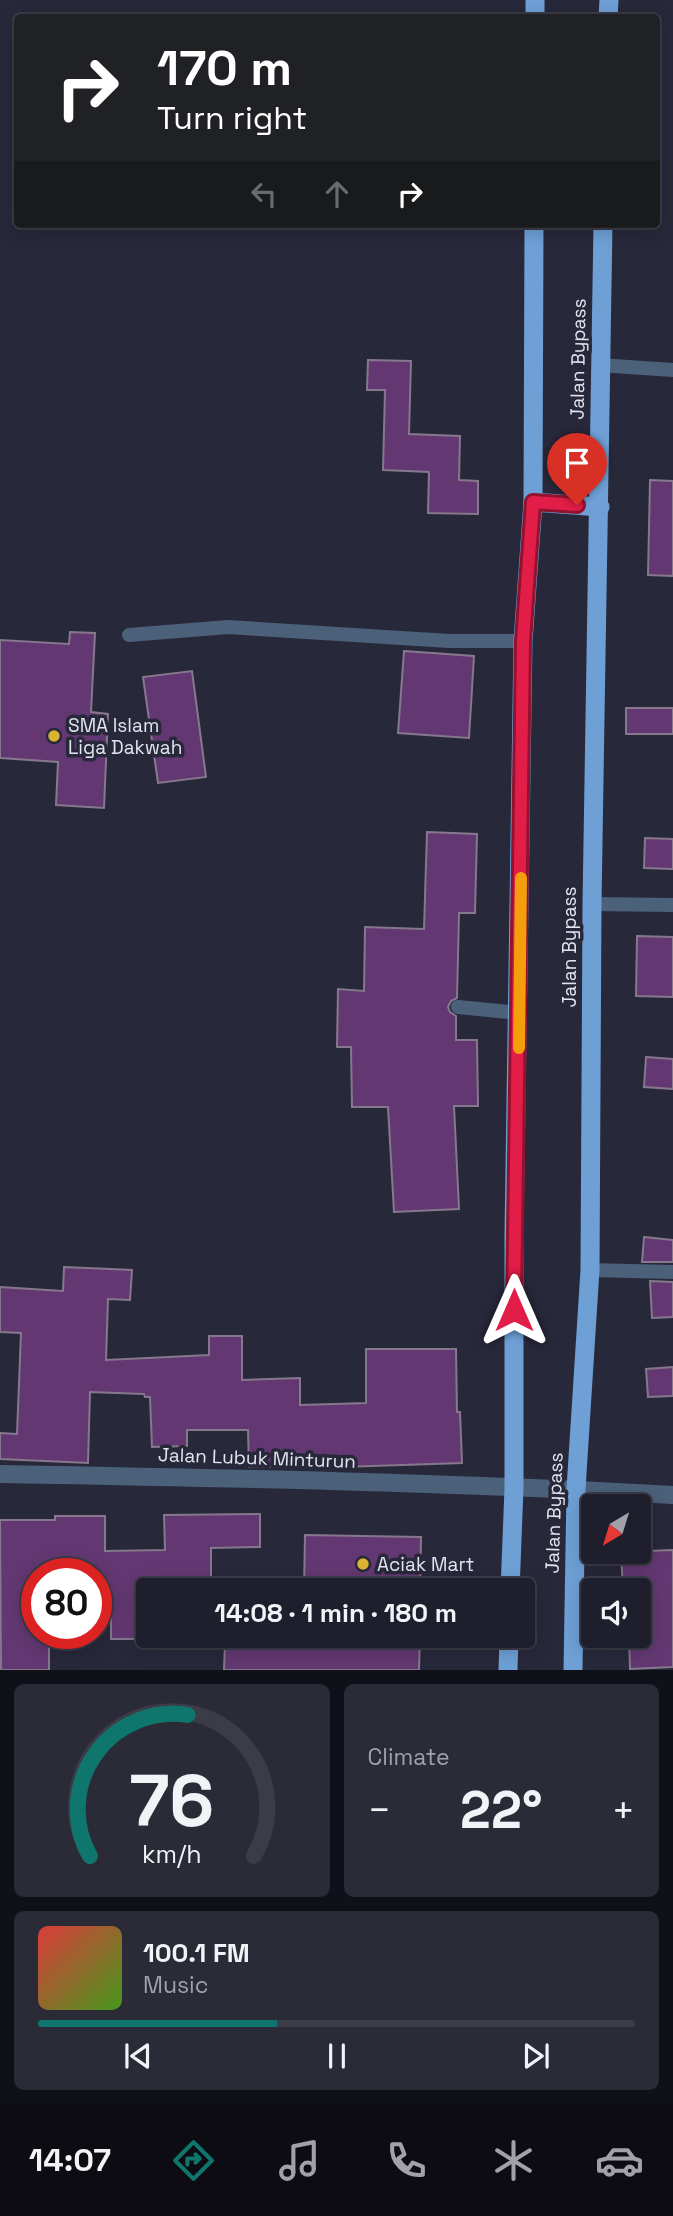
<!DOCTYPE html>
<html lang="en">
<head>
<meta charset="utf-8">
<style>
	:root { --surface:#1e1e2c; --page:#2b2b38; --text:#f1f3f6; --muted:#a1a2a9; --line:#3c3c48; --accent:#0f766e }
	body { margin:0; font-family:"Space Grotesk",sans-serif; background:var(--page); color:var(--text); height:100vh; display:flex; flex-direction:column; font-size:26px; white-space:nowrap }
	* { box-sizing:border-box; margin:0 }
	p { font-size:23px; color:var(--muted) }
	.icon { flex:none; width:38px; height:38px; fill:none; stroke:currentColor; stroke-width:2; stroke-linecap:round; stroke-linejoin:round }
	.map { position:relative; height:1670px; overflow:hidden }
	.details { display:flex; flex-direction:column; gap:14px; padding:14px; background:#101018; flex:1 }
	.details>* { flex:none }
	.top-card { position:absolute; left:14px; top:14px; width:646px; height:214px; border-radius:7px; box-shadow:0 4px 18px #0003,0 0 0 2px var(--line); background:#202124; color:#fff; overflow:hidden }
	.needle { width:46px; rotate:218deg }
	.fabs { position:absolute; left:581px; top:1494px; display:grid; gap:14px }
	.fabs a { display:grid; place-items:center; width:70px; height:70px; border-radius:7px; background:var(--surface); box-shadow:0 4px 18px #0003,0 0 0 2px var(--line); font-size:35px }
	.speed { position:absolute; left:21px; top:1558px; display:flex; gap:14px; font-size:35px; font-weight:700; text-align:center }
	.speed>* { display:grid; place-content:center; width:91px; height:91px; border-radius:50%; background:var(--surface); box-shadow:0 4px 18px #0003,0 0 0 2px var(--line); line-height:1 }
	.speed .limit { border:10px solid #d22; background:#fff; color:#111 }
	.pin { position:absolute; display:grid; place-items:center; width:60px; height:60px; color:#fff; margin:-72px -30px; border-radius:50% 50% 50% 0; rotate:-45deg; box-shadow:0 0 7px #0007 }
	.pin .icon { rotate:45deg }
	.me { position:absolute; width:77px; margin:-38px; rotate:0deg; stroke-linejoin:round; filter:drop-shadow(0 0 5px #0008) }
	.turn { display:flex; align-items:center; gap:24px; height:147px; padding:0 28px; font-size:32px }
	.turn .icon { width:91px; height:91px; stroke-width:2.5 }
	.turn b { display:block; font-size:49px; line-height:60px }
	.lanes { display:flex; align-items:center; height:66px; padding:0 28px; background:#0003; justify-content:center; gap:35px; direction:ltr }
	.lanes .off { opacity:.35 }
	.big { font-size:52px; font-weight:700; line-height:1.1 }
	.details .tile { flex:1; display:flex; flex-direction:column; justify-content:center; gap:10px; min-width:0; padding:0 24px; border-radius:10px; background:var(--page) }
	.details .dial { align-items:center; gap:0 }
	.dial svg { height:182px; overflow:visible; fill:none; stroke:var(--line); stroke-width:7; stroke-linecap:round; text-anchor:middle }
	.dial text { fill:var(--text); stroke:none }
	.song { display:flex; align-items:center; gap:21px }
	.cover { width:84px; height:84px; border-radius:10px; background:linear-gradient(135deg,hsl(0 70% 55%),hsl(100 70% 35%)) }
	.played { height:7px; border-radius:4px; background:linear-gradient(90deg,var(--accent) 40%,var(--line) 40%) }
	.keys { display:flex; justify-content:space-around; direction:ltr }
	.heat { display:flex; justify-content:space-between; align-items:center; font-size:38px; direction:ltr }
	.details .tiles { flex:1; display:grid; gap:14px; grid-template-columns:1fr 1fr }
	.tile:last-child { grid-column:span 2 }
	.trip { position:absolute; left:136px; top:1578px; width:399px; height:70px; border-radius:7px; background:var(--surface); box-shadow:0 4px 18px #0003,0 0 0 2px var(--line); font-weight:700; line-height:70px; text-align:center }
	.menu { display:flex; height:112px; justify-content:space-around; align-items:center; background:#0c0c12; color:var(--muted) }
	.menu .icon { width:49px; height:49px }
	.menu .on { color:var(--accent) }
	.menu b { font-size:32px; color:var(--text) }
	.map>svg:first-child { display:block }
</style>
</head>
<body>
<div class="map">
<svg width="673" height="1670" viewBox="0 0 673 1670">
	<rect width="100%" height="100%" fill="#28283b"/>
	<!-- building -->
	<g fill="#633872" stroke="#86788c" stroke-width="2">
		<polygon points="368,360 411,361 409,434 460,436 459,480 478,481 478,514 428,513 429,472 383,470 385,390 367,390"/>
		<polygon points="650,480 673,481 673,576 648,575"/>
		<polygon points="70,632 95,633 91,712 108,714 104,808 56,805 58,762 0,758 0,640 69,644"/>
		<polygon points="404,651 474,656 469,738 398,733"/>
		<polygon points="192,671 206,777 158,783 143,677"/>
		<rect x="626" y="708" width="47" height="26"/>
		<polygon points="427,832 477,834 475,913 459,913 457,998 451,1001 448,1007 450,1012 456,1016 456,1040 477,1040 478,1106 454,1106 459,1209 394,1212 388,1107 352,1107 351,1047 337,1047 338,989 364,991 365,927 424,929"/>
		<polygon points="645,838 673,839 673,869 644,868"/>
		<polygon points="637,936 673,937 673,997 636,996"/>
		<polygon points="646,1057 673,1059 673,1089 644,1087"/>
		<polygon points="644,1237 673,1240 673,1262 642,1262"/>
		<polygon points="64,1267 132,1270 130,1300 108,1299 106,1360 209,1355 209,1336 242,1336 242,1380 300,1378 300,1405 366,1403 366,1349 456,1349 457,1412 460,1412 462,1463 342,1467 341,1457 289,1458 289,1466 249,1467 248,1430 187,1430 187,1446 152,1447 150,1397 145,1397 144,1394 90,1392 88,1463 0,1459 0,1433 17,1434 21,1333 0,1332 0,1287 63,1291"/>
		<polygon points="650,1281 673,1282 673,1317 652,1318"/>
		<polygon points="673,1367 673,1396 648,1397 646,1369"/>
		<polygon points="260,1514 260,1547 211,1548 211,1591 149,1591 149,1636 159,1636 159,1639 111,1639 111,1589 96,1589 96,1573 37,1573 37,1633 49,1633 49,1670 1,1670 0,1520 55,1520 55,1516 105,1516 105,1551 165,1550 164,1515"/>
		<polygon points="305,1535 421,1537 420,1591 304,1591"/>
		<polygon points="673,1550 673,1667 630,1669 629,1636 639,1636 639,1591 623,1591 621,1552"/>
		<polygon points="304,1636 420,1636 419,1670 224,1670 225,1642 304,1644"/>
	</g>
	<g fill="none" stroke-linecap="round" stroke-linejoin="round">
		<!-- service -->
		<g stroke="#4b6179" stroke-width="14">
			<polyline points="599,365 673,370"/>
			<polyline points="129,635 228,627 449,641 523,641"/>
			<polyline points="592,904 673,905"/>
			<polyline points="458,1007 519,1013"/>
			<polyline points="590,1270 673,1272"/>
		</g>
		<!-- tertiary -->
		<path stroke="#4b6179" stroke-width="18" d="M0,1474C224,1478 449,1482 673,1495"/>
		<!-- trunk -->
		<g stroke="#6ea0d6" stroke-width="19">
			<polyline points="535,18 535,0"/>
			<polyline points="608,18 609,0"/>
			<polyline points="533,502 600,507"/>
			<polyline points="510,1591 514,1488 514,1233 523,641 533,502 534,224"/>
			<polyline points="508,1670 509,1636"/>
			<polyline points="573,1670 576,1489 590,1270 592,904 603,224"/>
		</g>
	</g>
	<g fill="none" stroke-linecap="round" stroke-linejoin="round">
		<defs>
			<polyline id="route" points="514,1310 523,641 533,502 577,505"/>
		</defs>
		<!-- route casing -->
		<use href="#route" stroke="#92132f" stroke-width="18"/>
		<!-- route -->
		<use href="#route" stroke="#e11d48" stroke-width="12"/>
		<!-- slow -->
		<polyline stroke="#f59e0b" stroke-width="12" points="519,1048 521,878"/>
	</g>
	<!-- markers -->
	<g fill="#dcb233" stroke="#28283b" stroke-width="2.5">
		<circle cx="54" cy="736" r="7"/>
		<circle cx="363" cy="1564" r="7"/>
	</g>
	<g text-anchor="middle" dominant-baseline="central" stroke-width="7" stroke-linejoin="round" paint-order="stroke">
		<!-- street labels -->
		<g font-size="19" fill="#e3e4f0" stroke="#28283b">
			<text transform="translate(578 359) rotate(-89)">Jalan Bypass</text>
			<text transform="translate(569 947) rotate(-90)">Jalan Bypass</text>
			<text transform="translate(257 1458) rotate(2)">Jalan Lubuk Minturun</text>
			<text transform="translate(554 1513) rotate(-88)">Jalan Bypass</text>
		</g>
		<!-- poi labels -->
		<g font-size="19" fill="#e3e4f0" stroke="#28283b" text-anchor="start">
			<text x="68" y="725">SMA Islam<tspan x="68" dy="22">Liga Dakwah</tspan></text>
			<text x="377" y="1564">Aciak Mart</text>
		</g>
	</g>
</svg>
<div class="fabs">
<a><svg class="needle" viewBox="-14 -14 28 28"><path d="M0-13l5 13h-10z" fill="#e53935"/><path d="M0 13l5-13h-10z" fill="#a1a2a9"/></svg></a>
<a><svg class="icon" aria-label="sound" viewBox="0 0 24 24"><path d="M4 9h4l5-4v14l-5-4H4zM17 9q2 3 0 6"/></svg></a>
</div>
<div class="speed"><div class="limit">80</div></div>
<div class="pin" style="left:577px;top:505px;background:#d93025"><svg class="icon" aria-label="arrive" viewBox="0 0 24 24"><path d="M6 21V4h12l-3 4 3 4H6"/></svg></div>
<svg class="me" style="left:514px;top:1310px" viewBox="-20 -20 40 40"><path d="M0-17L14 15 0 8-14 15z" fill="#e11d48" stroke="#fff" stroke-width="4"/></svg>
<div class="trip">14:08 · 1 min · 180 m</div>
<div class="top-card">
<div class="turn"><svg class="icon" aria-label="right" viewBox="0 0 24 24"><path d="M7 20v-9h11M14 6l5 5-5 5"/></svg><div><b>170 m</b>Turn right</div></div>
<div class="lanes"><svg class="icon off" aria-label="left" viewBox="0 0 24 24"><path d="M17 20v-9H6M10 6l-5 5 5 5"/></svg><svg class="icon off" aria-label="ahead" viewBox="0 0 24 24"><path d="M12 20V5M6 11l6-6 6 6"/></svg><svg class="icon" aria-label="right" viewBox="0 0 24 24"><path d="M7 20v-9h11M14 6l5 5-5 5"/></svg></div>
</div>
</div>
<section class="details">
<div class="tiles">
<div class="tile dial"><svg viewBox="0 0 100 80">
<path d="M14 69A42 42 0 1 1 86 69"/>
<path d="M14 69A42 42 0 0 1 57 7" stroke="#0f766e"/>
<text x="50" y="56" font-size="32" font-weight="700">76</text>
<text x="50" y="72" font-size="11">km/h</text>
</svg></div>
<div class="tile"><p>Climate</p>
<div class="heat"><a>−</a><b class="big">22°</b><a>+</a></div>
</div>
<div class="tile">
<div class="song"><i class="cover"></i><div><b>100.1 FM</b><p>Music</p></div></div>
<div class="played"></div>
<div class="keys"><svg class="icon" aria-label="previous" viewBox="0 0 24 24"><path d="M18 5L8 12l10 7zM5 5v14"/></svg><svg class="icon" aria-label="pause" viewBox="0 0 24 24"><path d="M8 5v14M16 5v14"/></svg><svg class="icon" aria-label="next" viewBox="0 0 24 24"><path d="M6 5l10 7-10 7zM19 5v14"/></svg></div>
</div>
</div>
</section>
<nav class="menu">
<b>14:07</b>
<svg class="icon on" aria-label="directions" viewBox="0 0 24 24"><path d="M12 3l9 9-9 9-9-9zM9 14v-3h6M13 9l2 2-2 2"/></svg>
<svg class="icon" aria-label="music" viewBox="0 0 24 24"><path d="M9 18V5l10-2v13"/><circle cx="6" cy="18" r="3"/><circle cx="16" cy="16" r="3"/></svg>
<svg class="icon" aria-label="phone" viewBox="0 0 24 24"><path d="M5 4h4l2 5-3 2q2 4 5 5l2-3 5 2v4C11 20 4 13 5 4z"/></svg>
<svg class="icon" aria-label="climate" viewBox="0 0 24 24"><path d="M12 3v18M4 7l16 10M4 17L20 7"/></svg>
<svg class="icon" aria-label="car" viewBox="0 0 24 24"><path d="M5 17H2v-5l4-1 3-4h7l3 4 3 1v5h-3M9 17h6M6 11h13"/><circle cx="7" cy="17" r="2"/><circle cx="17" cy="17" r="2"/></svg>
</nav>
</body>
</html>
